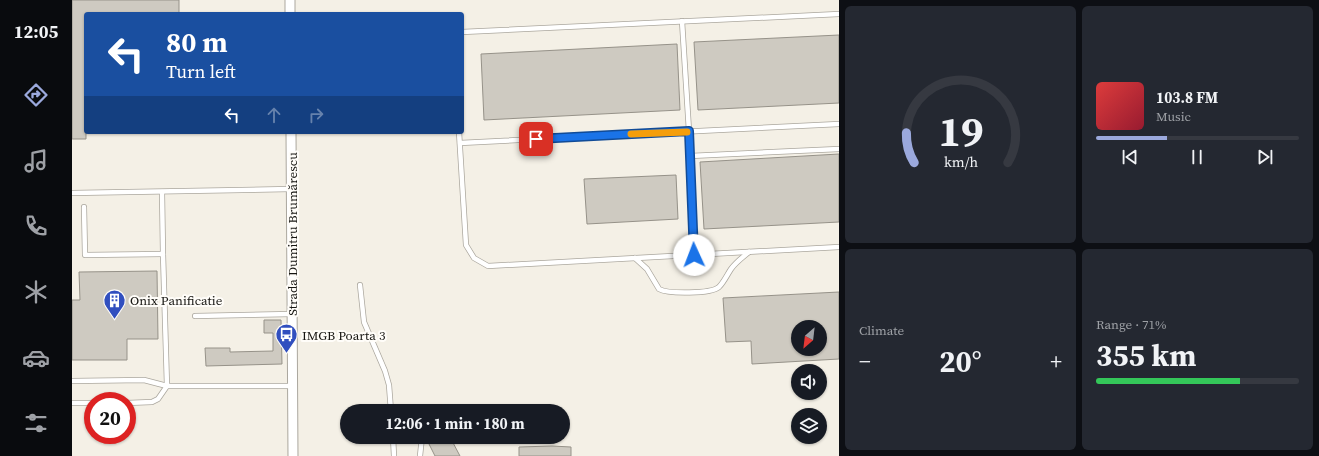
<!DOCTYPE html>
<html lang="en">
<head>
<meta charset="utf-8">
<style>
	:root { --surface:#171b24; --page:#242831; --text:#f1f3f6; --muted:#9ea1a6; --line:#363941; --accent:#9ba9dd }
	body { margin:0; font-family:"Source Serif 4",serif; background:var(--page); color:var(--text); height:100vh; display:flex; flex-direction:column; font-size:15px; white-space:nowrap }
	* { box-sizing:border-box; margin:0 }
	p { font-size:13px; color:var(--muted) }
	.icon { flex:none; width:22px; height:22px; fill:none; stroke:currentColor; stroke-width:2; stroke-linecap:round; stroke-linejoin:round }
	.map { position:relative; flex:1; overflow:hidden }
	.drawer { display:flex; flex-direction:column; gap:6px; padding:6px; background:#0d0f14; width:480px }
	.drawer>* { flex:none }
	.guide { position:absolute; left:12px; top:12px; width:380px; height:122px; border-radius:4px; box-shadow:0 1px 3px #0004; background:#1a4fa0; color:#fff; overflow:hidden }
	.needle { width:26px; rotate:208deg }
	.tools { position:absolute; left:719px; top:320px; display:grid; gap:8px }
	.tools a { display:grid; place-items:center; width:36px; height:36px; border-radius:50%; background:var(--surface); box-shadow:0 1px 3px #0004; font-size:20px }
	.speed { position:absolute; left:12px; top:392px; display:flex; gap:8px; font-size:20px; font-weight:700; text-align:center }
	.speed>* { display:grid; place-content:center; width:52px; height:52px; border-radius:50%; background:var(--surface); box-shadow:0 1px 3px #0004; line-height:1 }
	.speed .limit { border:6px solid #d22; background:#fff; color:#111 }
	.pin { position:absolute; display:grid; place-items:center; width:34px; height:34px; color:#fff; margin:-17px; border-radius:8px; box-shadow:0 2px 6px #0006 }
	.me { position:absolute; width:44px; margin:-22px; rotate:358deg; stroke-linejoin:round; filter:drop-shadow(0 0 3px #0008) }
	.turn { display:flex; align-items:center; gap:14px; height:84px; padding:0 16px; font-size:18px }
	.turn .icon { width:52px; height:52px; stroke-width:2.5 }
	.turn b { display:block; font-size:28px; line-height:34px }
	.lanes { display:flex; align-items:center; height:38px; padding:0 16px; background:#0003; justify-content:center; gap:20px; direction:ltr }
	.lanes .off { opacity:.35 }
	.big { font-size:30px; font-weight:700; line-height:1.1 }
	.drawer .tile { flex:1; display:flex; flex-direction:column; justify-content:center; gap:6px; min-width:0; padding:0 14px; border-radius:6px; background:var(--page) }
	.drawer .dial { align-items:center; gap:0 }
	.dial svg { height:104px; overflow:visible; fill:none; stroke:var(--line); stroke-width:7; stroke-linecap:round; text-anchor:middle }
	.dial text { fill:var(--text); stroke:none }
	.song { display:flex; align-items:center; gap:12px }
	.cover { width:48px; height:48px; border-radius:6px; background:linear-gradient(135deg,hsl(0 70% 55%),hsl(350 70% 35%)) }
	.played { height:4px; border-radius:2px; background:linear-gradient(90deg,var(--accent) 35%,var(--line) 35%) }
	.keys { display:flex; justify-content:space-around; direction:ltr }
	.heat { display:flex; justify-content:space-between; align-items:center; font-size:22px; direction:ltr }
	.charge { height:6px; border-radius:3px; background:linear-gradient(90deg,#34c759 71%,var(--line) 0) }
	.drawer .tiles { flex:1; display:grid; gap:6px; grid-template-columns:repeat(2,1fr) }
	.trip { position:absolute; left:268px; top:404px; width:230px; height:40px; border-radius:20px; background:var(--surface); box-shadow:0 1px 3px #0004; font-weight:700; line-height:40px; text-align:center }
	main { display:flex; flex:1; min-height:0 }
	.tabs { display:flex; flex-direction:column; width:72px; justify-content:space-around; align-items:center; background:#090b0e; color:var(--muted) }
	.tabs .icon { width:28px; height:28px }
	.tabs .on { color:var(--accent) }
	.tabs b { font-size:18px; color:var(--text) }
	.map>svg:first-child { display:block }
</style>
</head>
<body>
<main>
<nav class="tabs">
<b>12:05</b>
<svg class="icon on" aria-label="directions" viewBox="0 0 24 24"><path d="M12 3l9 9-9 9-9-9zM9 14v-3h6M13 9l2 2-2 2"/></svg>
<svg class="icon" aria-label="music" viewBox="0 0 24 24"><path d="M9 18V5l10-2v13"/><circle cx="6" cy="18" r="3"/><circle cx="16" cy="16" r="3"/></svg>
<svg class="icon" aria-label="phone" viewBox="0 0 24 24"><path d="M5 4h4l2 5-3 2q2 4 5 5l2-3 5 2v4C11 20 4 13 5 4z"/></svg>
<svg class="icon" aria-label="climate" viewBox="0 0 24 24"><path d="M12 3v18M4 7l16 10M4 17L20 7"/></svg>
<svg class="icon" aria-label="car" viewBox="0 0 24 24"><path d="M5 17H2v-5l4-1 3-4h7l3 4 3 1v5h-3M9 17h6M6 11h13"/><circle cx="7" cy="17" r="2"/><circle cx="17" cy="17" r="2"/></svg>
<svg class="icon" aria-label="filters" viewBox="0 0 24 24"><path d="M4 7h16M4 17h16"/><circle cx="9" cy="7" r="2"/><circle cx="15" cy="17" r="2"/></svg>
</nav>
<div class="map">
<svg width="767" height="456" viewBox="0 0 767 456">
	<rect width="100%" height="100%" fill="#f4f0e6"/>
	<!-- building -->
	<g fill="#cecac1" stroke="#969289" fill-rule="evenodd">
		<polygon points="0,0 107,0 107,14 14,14 14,139 0,139"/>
		<polygon points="767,35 767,103 626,110 622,42"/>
		<polygon points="605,44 608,110 412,120 409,54"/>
		<polygon points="767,154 767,222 632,229 628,162"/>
		<polygon points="604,175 606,219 515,224 512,179"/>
		<polygon points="85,271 86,339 55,339 55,360 0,360 0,300 8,300 7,272"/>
		<path d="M767,292V359L680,364L679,341L654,342L651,298ZM726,327H748V349H726Z"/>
		<polygon points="192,320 209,320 210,364 134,366 133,348 158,348 158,352 201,351 201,333 192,333"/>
		<polygon points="365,437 378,437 388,456 363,456 356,442"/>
		<polygon points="480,446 499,447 499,456 447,456 447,447"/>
	</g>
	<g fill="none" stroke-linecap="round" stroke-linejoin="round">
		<defs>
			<g id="service">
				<polyline points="610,21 617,131 622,255"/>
				<polyline points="390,32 767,14"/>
				<polyline points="387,132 394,245 402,258 416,266 767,247"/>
				<polyline points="388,143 767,124"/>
				<polyline points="618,156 767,149"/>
				<polyline points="0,193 219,189"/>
				<polyline points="12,207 13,255 91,254"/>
				<path d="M563,258L575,269L587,289C596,294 639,294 647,287C652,282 655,275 659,269C664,262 671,257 677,252"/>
				<polyline points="288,285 292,322 313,371 317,385 319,411"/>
				<polyline points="123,316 220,314"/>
				<polyline points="0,381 72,380 95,386 221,386"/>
				<polyline points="0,403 21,403"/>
				<polyline points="55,403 80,402 86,399 95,386 91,254 90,192"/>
				<polyline points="321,437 322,456"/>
				<polyline points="348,456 350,437"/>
			</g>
			<g id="minor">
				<polyline points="218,0 218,14"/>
				<polyline points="219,132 221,456"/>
			</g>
		</defs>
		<!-- service casing -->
		<use href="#service" stroke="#aba79e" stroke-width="6"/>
		<!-- minor casing -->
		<use href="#minor" stroke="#aba79e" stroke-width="11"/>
		<!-- service -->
		<use href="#service" stroke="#fff" stroke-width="4.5"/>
		<!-- minor -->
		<use href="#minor" stroke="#fff" stroke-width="9"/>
	</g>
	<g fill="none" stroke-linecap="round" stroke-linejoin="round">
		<defs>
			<polyline id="route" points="464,139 617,131 622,255"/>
		</defs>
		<!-- route casing -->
		<use href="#route" stroke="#114b97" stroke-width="10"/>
		<!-- route -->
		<use href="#route" stroke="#1a73e8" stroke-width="7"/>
		<!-- slow -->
		<polyline stroke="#f59e0b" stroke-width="7" points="559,134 615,132"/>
	</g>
	<!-- icons -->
	<defs>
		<symbol id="building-pin" viewBox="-11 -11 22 30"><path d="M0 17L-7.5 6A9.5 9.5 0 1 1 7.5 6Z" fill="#314fbf" stroke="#fffdf9"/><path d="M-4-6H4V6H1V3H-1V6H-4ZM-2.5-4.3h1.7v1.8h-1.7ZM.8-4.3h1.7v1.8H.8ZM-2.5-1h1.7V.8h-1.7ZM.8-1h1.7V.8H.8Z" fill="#fff"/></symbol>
		<symbol id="bus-pin" viewBox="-11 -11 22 30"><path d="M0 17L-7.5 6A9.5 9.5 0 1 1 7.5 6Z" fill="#314fbf" stroke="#fffdf9"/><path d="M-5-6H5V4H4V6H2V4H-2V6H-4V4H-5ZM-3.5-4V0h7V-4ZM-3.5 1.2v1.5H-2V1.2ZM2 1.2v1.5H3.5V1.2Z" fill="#fff"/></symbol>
	</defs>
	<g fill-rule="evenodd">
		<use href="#building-pin" x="30" y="288" width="25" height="34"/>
		<use href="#bus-pin" x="202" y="322" width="25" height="34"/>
	</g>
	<g text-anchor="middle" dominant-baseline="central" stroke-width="4" stroke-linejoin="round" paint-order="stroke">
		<!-- street labels -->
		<g font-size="13" fill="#161511" stroke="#fffdf9">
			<text transform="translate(220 234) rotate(-90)">Strada Dumitru Brumărescu</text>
		</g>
		<!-- poi labels -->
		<g font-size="13" fill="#161511" stroke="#fffdf9" text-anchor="start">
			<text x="58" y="300">Onix Panificatie</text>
			<text x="230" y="335">IMGB Poarta 3</text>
		</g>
	</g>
</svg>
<div class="tools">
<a><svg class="needle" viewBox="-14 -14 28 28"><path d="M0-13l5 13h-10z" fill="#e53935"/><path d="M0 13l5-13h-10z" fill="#9ea1a6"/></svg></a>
<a><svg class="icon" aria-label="sound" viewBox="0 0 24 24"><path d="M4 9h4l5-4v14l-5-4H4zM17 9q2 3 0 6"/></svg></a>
<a><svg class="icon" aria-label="layers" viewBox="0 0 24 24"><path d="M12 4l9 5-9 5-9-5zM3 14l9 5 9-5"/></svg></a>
</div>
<div class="speed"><div class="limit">20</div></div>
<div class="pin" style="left:464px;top:139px;background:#d93025"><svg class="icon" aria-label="arrive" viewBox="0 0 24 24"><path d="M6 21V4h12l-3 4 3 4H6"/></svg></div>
<svg class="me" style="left:622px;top:255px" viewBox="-20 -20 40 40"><circle r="19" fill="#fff"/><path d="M0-13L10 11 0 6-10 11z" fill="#1a73e8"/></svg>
<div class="trip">12:06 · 1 min · 180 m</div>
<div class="guide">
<div class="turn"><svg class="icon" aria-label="left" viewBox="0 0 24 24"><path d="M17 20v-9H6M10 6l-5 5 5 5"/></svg><div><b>80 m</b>Turn left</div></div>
<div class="lanes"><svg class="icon" aria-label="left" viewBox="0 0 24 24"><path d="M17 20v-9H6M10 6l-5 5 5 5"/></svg><svg class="icon off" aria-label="ahead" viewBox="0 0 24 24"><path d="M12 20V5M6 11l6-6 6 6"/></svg><svg class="icon off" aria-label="right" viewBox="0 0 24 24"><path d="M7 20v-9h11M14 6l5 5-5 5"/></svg></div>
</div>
</div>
<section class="drawer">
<div class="tiles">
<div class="tile dial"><svg viewBox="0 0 100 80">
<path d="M14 69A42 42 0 1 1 86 69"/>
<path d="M14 69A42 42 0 0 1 8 46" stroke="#9ba9dd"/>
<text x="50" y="56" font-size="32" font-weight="700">19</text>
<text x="50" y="72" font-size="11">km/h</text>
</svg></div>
<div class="tile">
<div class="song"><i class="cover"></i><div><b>103.8 FM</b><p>Music</p></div></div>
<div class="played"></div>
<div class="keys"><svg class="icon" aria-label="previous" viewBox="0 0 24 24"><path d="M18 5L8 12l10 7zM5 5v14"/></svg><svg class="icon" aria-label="pause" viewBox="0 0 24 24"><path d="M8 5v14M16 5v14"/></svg><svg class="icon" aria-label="next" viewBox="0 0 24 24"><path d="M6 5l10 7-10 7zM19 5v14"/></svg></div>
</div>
<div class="tile"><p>Climate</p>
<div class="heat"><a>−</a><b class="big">20°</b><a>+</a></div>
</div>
<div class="tile"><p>Range · 71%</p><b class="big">355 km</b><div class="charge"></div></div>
</div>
</section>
</main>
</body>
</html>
